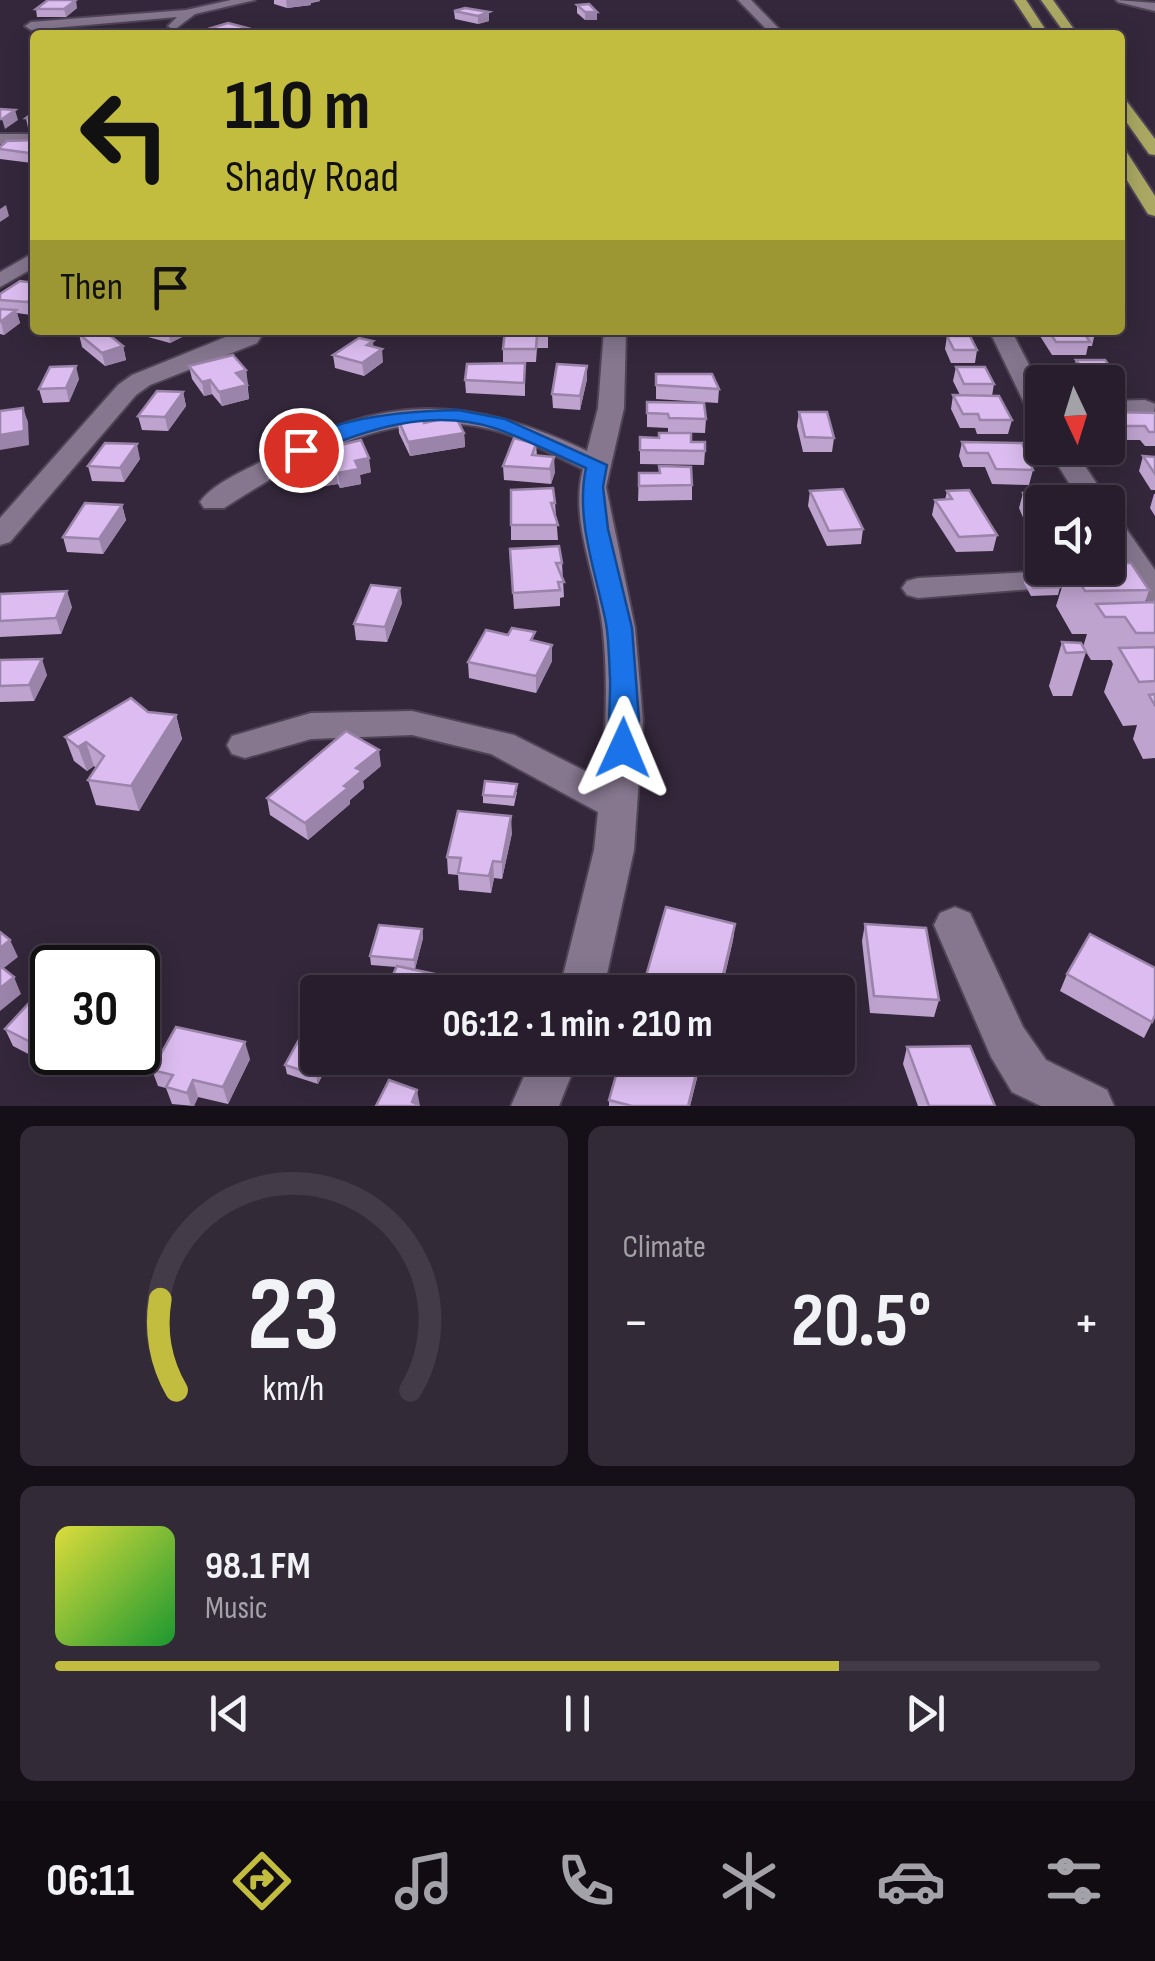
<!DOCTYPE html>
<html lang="en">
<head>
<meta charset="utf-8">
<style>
	:root { --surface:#271d2c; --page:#332a38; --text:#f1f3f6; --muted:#a4a2a9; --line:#433b48; --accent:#c3bd3f }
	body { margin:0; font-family:"Sofia Sans Condensed",sans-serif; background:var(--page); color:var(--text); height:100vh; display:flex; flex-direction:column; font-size:38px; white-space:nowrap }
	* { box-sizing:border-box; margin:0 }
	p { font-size:32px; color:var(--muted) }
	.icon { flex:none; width:55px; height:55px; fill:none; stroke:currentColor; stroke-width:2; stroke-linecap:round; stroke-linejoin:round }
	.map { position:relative; height:1106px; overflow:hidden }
	.sheet { display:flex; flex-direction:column; gap:20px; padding:20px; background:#151018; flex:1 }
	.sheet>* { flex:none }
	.banner { position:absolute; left:30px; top:30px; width:1095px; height:305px; border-radius:10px; box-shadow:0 5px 25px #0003,0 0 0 2px var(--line); background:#c3bd3f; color:#111; overflow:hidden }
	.needle { width:65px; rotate:176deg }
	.buttons { position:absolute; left:1025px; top:365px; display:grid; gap:20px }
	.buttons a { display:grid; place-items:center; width:100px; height:100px; border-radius:10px; background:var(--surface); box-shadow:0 5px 25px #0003,0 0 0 2px var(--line); font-size:50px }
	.speed { position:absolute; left:30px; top:945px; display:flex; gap:20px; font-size:50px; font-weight:700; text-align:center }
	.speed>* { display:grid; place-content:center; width:130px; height:130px; border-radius:50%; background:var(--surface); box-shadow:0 5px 25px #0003,0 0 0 2px var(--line); line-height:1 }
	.speed .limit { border:5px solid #111; border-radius:15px; background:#fff; color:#111 }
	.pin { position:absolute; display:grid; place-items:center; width:85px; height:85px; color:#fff; margin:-42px; border:5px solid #fff; border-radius:50%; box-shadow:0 2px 10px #0007 }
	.me { position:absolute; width:110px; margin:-55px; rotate:1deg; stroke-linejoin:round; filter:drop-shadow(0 0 8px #0008) }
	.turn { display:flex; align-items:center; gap:35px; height:210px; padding:0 30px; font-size:45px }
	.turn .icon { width:130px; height:130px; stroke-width:2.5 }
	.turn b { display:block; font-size:70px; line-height:85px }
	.then { display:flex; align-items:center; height:95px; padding:0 30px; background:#0003; gap:20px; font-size:38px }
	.big { font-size:75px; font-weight:700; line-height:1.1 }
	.sheet .card { flex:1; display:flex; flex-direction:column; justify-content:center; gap:15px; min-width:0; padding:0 35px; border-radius:15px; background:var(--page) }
	.sheet .dial { align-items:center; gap:0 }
	.dial svg { height:260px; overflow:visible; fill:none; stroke:var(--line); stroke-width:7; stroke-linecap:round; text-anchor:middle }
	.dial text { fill:var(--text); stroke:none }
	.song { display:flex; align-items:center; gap:30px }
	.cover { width:120px; height:120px; border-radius:15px; background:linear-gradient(135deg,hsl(60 70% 55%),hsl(130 70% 35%)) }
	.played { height:10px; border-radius:5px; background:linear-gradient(90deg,var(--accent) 75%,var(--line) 75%) }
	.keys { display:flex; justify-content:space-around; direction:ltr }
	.heat { display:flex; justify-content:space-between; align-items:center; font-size:55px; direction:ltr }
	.sheet .tiles { flex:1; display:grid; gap:20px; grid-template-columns:1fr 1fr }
	.card:last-child { grid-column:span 2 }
	.trip { position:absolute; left:300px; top:975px; width:555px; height:100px; border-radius:10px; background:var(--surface); box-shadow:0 5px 25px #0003,0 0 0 2px var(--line); font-weight:700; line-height:100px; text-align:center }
	.menu { display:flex; height:160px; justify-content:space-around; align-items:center; background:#100c12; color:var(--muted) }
	.menu .icon { width:70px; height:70px }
	.menu .on { color:var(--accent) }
	.menu b { font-size:45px; color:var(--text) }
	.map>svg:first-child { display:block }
</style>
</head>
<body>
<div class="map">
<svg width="1155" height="1106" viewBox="0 0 1155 1106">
	<rect width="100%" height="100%" fill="#34273b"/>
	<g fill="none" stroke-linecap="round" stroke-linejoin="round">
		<defs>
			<g id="minor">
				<polygon points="231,0 255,0 195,14 174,30 168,26 177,17 31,30 25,26 31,22 186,10"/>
				<polygon points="738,0 751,0 785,35 772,35"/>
				<polygon points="1116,0 1155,3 1155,11 1118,2"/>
				<rect x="0" y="134" width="35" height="10"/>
				<polygon points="35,252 35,267 0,287 0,272"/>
				<polygon points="243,330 265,330 257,343 150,385 136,395 10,542 0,545 0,518 118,385 132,375"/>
				<path d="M604,330H626L624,408L606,487L635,628L643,721L634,850L603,992H559L594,850L598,812L491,754L412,735L311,739L245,758L232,754L227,745L232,736L311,713L412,711L514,735L601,779C606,730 608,681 603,631C598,578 569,522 583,469C553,455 523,437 490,429C392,405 304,457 224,508H204L200,502C213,483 244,471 264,460C384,393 465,394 587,451L598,408Z"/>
				<polygon points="989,330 1011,330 1042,390 1042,420 1029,413"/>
				<polygon points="1145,400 1155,404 1154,413 1108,415 1108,401"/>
				<polygon points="1047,448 1073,448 1109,502 1108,504 1081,502"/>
				<polygon points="1108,514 1118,517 1155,570 1155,603 1144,600 1131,581 918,598 907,595 902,588 907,581 918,578 1108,568 1108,564 1120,563 1108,544"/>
				<polygon points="955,907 970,913 1023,1027 1046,1060 1107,1090 1114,1106 1041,1106 1012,1092 991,1057 934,925 940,913"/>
				<polygon points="532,1058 578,1058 559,1106 511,1106"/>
			</g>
			<g id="highway">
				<polygon points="1014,0 1026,0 1049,35 1037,35"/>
				<polygon points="1041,0 1053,0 1078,35 1066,35"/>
				<polygon points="1120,98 1125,99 1155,139 1155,155 1149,154 1120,113"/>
				<polygon points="1120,150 1126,151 1155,196 1155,216 1148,214 1120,169"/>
			</g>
		</defs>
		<!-- minor casing -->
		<use href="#minor" stroke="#4f4456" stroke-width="4"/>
		<!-- highway casing -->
		<use href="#highway" stroke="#4f4456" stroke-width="4"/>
		<!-- minor -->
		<use href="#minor" fill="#86778f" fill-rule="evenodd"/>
		<!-- highway -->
		<use href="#highway" fill="#aba863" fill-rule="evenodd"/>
	</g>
	<!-- wall -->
	<g fill="#bea3cf">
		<polygon points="274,0 320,0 320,1 311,3 311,5 287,8 274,4"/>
		<polygon points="577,5 597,12 597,20 585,20 577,13"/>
		<polygon points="77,8 66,17 37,17 36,9"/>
		<polygon points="465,8 489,21 478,24 455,19 454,11"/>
		<polygon points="208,29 251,35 209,35"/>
		<polygon points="35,111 35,128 28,128 26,118"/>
		<polygon points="35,140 35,162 32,163 0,159 0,147"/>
		<polygon points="35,271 35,311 31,315 17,313 20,323 4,335 0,334 0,294 33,282 30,274"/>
		<polygon points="136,330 187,330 188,334 170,343 137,334"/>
		<polygon points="307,330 339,330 333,337 308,333"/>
		<polygon points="548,330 548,348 537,348 536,362 503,362 503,349"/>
		<polygon points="1042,330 1093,330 1095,333 1092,346 1088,346 1086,355 1052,355 1040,336"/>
		<polygon points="79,334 123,346 126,360 105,366 82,347"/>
		<polygon points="947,336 977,350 975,363 951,363 945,349"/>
		<polygon points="373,341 373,347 383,362 364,376 335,368 333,355"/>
		<polygon points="1076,360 1114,372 1110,385 1108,385 1108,382 1079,382 1073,373"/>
		<polygon points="525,363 525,396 466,393 465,380"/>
		<polygon points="189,366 246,370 249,399 222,406 212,394 204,396 192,379"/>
		<polygon points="587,366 587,379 580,410 553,408 552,394"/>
		<polygon points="956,367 994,384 992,396 1012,420 1008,434 977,434 975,428 960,428 951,409 953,395 960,395 953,381"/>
		<polygon points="656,374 719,389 718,403 656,399"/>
		<polygon points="79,379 69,402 43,403 39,389"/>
		<polygon points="183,392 186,406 168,431 142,430 138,416"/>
		<polygon points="647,402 706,419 705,433 668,432 668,428 647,427"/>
		<polygon points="799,412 834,438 832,452 803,452 797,426"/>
		<polygon points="1113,412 1155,413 1155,446 1145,446 1140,440 1118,440 1109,426"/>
		<polygon points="398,419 424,423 464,433 465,447 410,456 399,433"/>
		<polygon points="640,437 691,442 705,451 704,465 640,464"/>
		<polygon points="962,442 1033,470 1029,485 992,484 985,467 963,467 959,456"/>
		<polygon points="536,444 537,456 555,472 551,484 504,480 503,466"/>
		<polygon points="317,451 371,472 360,475 361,484 340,488 338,484 325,486 319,466"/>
		<polygon points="1143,456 1155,457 1155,490 1151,490 1139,471"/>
		<polygon points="140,459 124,482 92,481 88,466"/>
		<polygon points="289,459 290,466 287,478 268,479 267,472"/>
		<polygon points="639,473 660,473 692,485 692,500 638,501"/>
		<polygon points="511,490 555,503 558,540 511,540"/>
		<polygon points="810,491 863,529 861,544 827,546 808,506"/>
		<polygon points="947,491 997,535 993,551 956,552 932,515 935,500 945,500"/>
		<polygon points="1023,493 1042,502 1042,541 1033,541 1019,508"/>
		<polygon points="1154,494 1155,494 1155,516 1150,508"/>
		<polygon points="122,505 126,520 103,554 67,552 63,537"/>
		<polygon points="510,549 562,563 564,597 560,598 560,606 514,609"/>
		<polygon points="1068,568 1108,568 1149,590 1145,602 1155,602 1155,758 1143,759 1133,739 1137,725 1123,726 1104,692 1113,664 1111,660 1091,660 1083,647 1087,634 1072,634 1056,606"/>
		<polygon points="1026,576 1060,587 1058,595 1031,596 1024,583"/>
		<polygon points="0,594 72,607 61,634 0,637"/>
		<polygon points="402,603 387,642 356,640 354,624"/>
		<polygon points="535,641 552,645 552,661 536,693 469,678 468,662"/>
		<polygon points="1062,642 1086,652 1072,696 1053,696 1049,686"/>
		<polygon points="0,660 47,675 34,701 0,702"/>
		<polygon points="148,712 176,715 182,739 139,811 96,805 88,780 96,768 94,766 87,771 74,761 65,737"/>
		<polygon points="381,766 363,781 364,788 350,800 350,804 308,840 270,815 267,798"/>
		<polygon points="517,792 514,806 483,803 483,795"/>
		<polygon points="512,833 502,879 494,878 491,893 459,890 458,875 448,874 447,857"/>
		<polygon points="735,924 733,940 721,992 646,992 646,976"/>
		<polygon points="865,924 939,1000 934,1017 870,1013 862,941"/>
		<polygon points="422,929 423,938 415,969 477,983 477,992 385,992 396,967 371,965 370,956"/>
		<polygon points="1067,974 1155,1016 1144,1038 1060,991"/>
		<polygon points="307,1025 318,1084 287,1074 285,1065"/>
		<polygon points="5,1029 52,1052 119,1052 108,1065 90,1056 82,1066 71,1060 61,1071 13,1046"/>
		<polygon points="907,1047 995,1106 918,1106 903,1064"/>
		<polygon points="621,1058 702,1058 690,1106 609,1106 609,1100"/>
		<polygon points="250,1059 228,1104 198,1097 194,1106 172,1104 166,1088 158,1086 152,1070"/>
	</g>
	<!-- shaded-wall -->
	<g fill="#9b84a9">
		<polygon points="76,0 77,8 66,17 64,9"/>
		<polygon points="286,0 320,0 320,1 311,3 311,5 287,8"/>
		<polygon points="489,12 489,21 478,24 478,16"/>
		<rect x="585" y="12" width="12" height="8"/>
		<polygon points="251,29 251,35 236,35 236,32"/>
		<polygon points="15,110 18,120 5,129 2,119"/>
		<polygon points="35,150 35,162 32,163 29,153"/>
		<polygon points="6,205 9,216 0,222 0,209"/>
		<polygon points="35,296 35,311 31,315 27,302"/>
		<polygon points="16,310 20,323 4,335 1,322"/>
		<polygon points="168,330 187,330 188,334 170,343"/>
		<polygon points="373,341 374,354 382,349 383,362 364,376 362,363 367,345"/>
		<polygon points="123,346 126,360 105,366 102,353"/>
		<polygon points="76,366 79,379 69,402 66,388"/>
		<polygon points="587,366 587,379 580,410 580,396"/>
		<polygon points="246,370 248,384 239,386 236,373"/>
		<polygon points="210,380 212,394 204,396 202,382"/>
		<polygon points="247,385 249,399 222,406 219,392"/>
		<polygon points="183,392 186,406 168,431 165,417"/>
		<polygon points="23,408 28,422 29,445 0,450 0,435"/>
		<polygon points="464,433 465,447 410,456 408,442"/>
		<polygon points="137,444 140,459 124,482 120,468"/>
		<polygon points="554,457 555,472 551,484 550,469"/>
		<polygon points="369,458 371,472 360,475 361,484 340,488 338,473 355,461"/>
		<polygon points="336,469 338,484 325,486 323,471"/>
		<polygon points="122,505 126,520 103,554 99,539"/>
		<polygon points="400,588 402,603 387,642 385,627"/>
		<polygon points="67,591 72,607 61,634 56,618"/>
		<polygon points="552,645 552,661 536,693 536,676"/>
		<polygon points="42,659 47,675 34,701 29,685"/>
		<polygon points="176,715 182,739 139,811 131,786"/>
		<polygon points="86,742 94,766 87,771 78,747"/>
		<polygon points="379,750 381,766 363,781 364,788 350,800 350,804 308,840 305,823 356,768"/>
		<polygon points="511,816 512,833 502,879 502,862"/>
		<polygon points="493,861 494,878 491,893 489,876"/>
		<polygon points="735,924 733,940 721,992 719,992"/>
		<polygon points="422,929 423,938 415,969 414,960"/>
		<polygon points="10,940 18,957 0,971 0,948"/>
		<polygon points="14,977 21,994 0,1011 0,988"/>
		<polygon points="245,1042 250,1059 228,1104 223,1087"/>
		<polygon points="55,1052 68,1052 71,1060 61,1071 54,1054"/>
		<polygon points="77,1052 89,1052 90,1056 82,1066"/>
		<polygon points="103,1052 119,1052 108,1065"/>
		<polygon points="326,1058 332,1058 318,1084 316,1075"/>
		<polygon points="700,1058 702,1058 690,1106 688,1106"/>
		<polygon points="193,1080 198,1097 194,1106 191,1106 187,1093"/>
		<polygon points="417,1090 420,1106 412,1106 412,1102"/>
	</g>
	<!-- building -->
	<g fill="#ddbdf1" stroke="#9b84a9" stroke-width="2.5">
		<polygon points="48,0 76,0 64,9 36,9"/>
		<polygon points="589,4 597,12 585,12 577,5"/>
		<polygon points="465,8 489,12 478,16 454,11"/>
		<polygon points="228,23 251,29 236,32 208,29"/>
		<polygon points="0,109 15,110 2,119 0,119"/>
		<polygon points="35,111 35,118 26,118"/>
		<polygon points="35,140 35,150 29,153 0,149 0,147 7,141"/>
		<polygon points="20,281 35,283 35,296 27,302 0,300 0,294"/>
		<polygon points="0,309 16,310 0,322"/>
		<polygon points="93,330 103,330 123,346 102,353 79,334"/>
		<polygon points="505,330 548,330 548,335 537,335 536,349 503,349"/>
		<polygon points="1048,330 1093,330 1095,333 1084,333 1090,342 1056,342"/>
		<polygon points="947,336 970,336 977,350 954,350"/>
		<polygon points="359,338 373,341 367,345 382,349 362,363 333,355"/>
		<polygon points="233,355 246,370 236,373 247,385 219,392 210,380 202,382 189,366"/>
		<polygon points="1076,360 1105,360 1114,372 1085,372"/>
		<polygon points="525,363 524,383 465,380 467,364"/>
		<polygon points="557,364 587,366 580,396 552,394"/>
		<polygon points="76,366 66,388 39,389 50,367"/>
		<polygon points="956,367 985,367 994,384 964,384"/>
		<polygon points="656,374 712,374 719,389 656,385"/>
		<polygon points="157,391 183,392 165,417 138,416"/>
		<polygon points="953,395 999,396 1012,420 980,420 978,414 963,414"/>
		<polygon points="647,402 704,403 706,419 669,418 668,414 647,413"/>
		<polygon points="23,408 24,431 0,435 0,411"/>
		<polygon points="799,412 827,412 834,438 805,437"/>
		<polygon points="1113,412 1155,413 1155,432 1149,432 1145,426 1122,426"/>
		<polygon points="420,415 424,423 455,416 464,433 408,442 398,419"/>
		<polygon points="659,433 691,433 691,442 705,442 705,451 640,450 640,437 659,438"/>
		<polygon points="514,438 536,444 532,455 554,457 550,469 503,466"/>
		<polygon points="361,440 369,458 355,461 359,469 338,473 336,469 323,471 317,451"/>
		<polygon points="962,442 1022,443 1033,470 996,469 988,453 967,453"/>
		<polygon points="105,443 137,444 120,468 88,466"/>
		<polygon points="1143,456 1155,457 1155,474"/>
		<polygon points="270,459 289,459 286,471 267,472"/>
		<polygon points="659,466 691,467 692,485 639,486 639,473 660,473"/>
		<polygon points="553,488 555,503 551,503 558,525 511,525 511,490"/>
		<polygon points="843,489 863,529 829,531 810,491"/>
		<polygon points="969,490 997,535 959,537 935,500 952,499 947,491"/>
		<polygon points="1023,493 1050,494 1056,498 1058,502 1042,502 1042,526 1037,525"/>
		<polygon points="85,503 122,505 99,539 63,537"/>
		<polygon points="559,546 562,563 556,563 564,582 558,582 560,590 513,593 510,549"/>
		<polygon points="1108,563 1131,563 1149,590 1085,591 1071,568 1108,568"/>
		<polygon points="1053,575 1060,587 1033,588 1026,576"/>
		<polygon points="371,585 400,588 385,627 354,624"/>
		<polygon points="67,591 56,618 0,621 0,594"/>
		<polygon points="1155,602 1155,633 1136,633 1125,617 1105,617 1096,604"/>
		<polygon points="512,628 535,632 531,640 552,645 536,676 468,662 486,630 508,635"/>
		<polygon points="1062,642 1081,643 1086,652 1066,653"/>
		<polygon points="1155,647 1155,681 1139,682 1119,648"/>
		<polygon points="42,659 29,685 0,686 0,660"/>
		<polygon points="1155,694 1155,706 1149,695"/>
		<polygon points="131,698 148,712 176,715 131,786 88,780 104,756 86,742 78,747 65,737"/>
		<polygon points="346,731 379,750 356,768 362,771 344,786 348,788 305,823 267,798"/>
		<polygon points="485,781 517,784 514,797 483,795"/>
		<polygon points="458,811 511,816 502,862 493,861 489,876 458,873 461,858 447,857"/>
		<polygon points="666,907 735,924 719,992 713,992 646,976"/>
		<polygon points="865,924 926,928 939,1000 874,996"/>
		<polygon points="379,925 422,929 414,960 370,956"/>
		<polygon points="0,932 10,940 0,948"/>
		<polygon points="1090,934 1155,968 1155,1015 1152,1022 1067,974"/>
		<polygon points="0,966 14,977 0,988"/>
		<polygon points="397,966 477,983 473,992 385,992"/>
		<polygon points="52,978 52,1052 55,1052 54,1054 5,1029"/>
		<polygon points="307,1025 318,1029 318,1058 326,1058 316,1075 285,1065"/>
		<polygon points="176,1027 245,1042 223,1087 193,1080 187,1093 166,1087 173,1075 152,1070"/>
		<polygon points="970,1046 995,1106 929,1106 907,1047"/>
		<polygon points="621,1058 700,1058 688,1106 632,1106 609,1100"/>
		<polygon points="389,1080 417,1090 412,1102 417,1104 416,1106 376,1106"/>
	</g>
	<!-- route -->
	<path fill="#1a73e8" stroke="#114b97" stroke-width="2.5" d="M458,410L505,419L607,465L603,487L608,529L632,628L639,720L633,756H613C606,743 611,696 610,678C609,660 609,641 606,623C596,573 575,519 586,468C556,455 525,438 494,428C431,408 365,429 308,455L301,456L291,450C325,416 412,411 458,410Z"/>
</svg>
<div class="buttons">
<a><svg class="needle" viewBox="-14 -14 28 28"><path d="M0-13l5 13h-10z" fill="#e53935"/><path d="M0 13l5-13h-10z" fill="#a4a2a9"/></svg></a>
<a><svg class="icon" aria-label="sound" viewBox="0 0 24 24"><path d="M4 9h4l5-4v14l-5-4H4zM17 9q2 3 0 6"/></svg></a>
</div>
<div class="speed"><div class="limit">30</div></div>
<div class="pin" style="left:301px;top:450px;background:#d93025"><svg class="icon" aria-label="arrive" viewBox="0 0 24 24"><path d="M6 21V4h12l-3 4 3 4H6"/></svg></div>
<svg class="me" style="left:623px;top:748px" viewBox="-20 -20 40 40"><path d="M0-17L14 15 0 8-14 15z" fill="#1a73e8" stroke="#fff" stroke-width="4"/></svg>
<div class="trip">06:12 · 1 min · 210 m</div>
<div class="banner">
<div class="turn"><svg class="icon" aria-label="left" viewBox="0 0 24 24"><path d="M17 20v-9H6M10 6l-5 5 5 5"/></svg><div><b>110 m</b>Shady Road</div></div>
<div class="then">Then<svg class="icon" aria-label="arrive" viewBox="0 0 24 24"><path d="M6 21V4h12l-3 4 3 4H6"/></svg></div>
</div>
</div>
<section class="sheet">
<div class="tiles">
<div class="card dial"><svg viewBox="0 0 100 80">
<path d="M14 69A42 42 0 1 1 86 69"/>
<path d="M14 69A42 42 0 0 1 9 41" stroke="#c3bd3f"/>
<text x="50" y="56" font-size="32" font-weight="700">23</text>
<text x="50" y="72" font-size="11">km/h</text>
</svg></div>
<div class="card"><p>Climate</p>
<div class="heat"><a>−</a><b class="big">20.5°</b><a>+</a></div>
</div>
<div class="card">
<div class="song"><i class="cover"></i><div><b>98.1 FM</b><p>Music</p></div></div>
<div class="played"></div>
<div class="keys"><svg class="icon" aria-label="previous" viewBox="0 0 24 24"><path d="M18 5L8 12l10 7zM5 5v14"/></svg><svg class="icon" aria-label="pause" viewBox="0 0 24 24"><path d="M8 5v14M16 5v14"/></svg><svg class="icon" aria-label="next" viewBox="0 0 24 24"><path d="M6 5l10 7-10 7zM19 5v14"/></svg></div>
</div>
</div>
</section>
<nav class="menu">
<b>06:11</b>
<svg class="icon on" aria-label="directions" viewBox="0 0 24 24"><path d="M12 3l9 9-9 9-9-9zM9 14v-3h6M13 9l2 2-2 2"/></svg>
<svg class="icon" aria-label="music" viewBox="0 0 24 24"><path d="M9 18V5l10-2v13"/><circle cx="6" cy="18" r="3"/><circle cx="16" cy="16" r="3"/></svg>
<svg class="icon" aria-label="phone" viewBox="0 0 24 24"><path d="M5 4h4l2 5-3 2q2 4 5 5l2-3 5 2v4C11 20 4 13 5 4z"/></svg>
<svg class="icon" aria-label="climate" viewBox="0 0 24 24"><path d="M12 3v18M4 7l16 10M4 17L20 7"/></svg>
<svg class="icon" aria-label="car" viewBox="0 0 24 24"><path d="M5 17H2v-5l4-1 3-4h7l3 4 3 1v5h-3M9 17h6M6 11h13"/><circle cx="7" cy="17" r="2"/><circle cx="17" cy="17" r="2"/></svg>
<svg class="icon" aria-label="filters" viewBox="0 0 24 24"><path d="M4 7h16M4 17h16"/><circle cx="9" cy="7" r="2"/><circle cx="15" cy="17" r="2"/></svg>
</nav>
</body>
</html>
